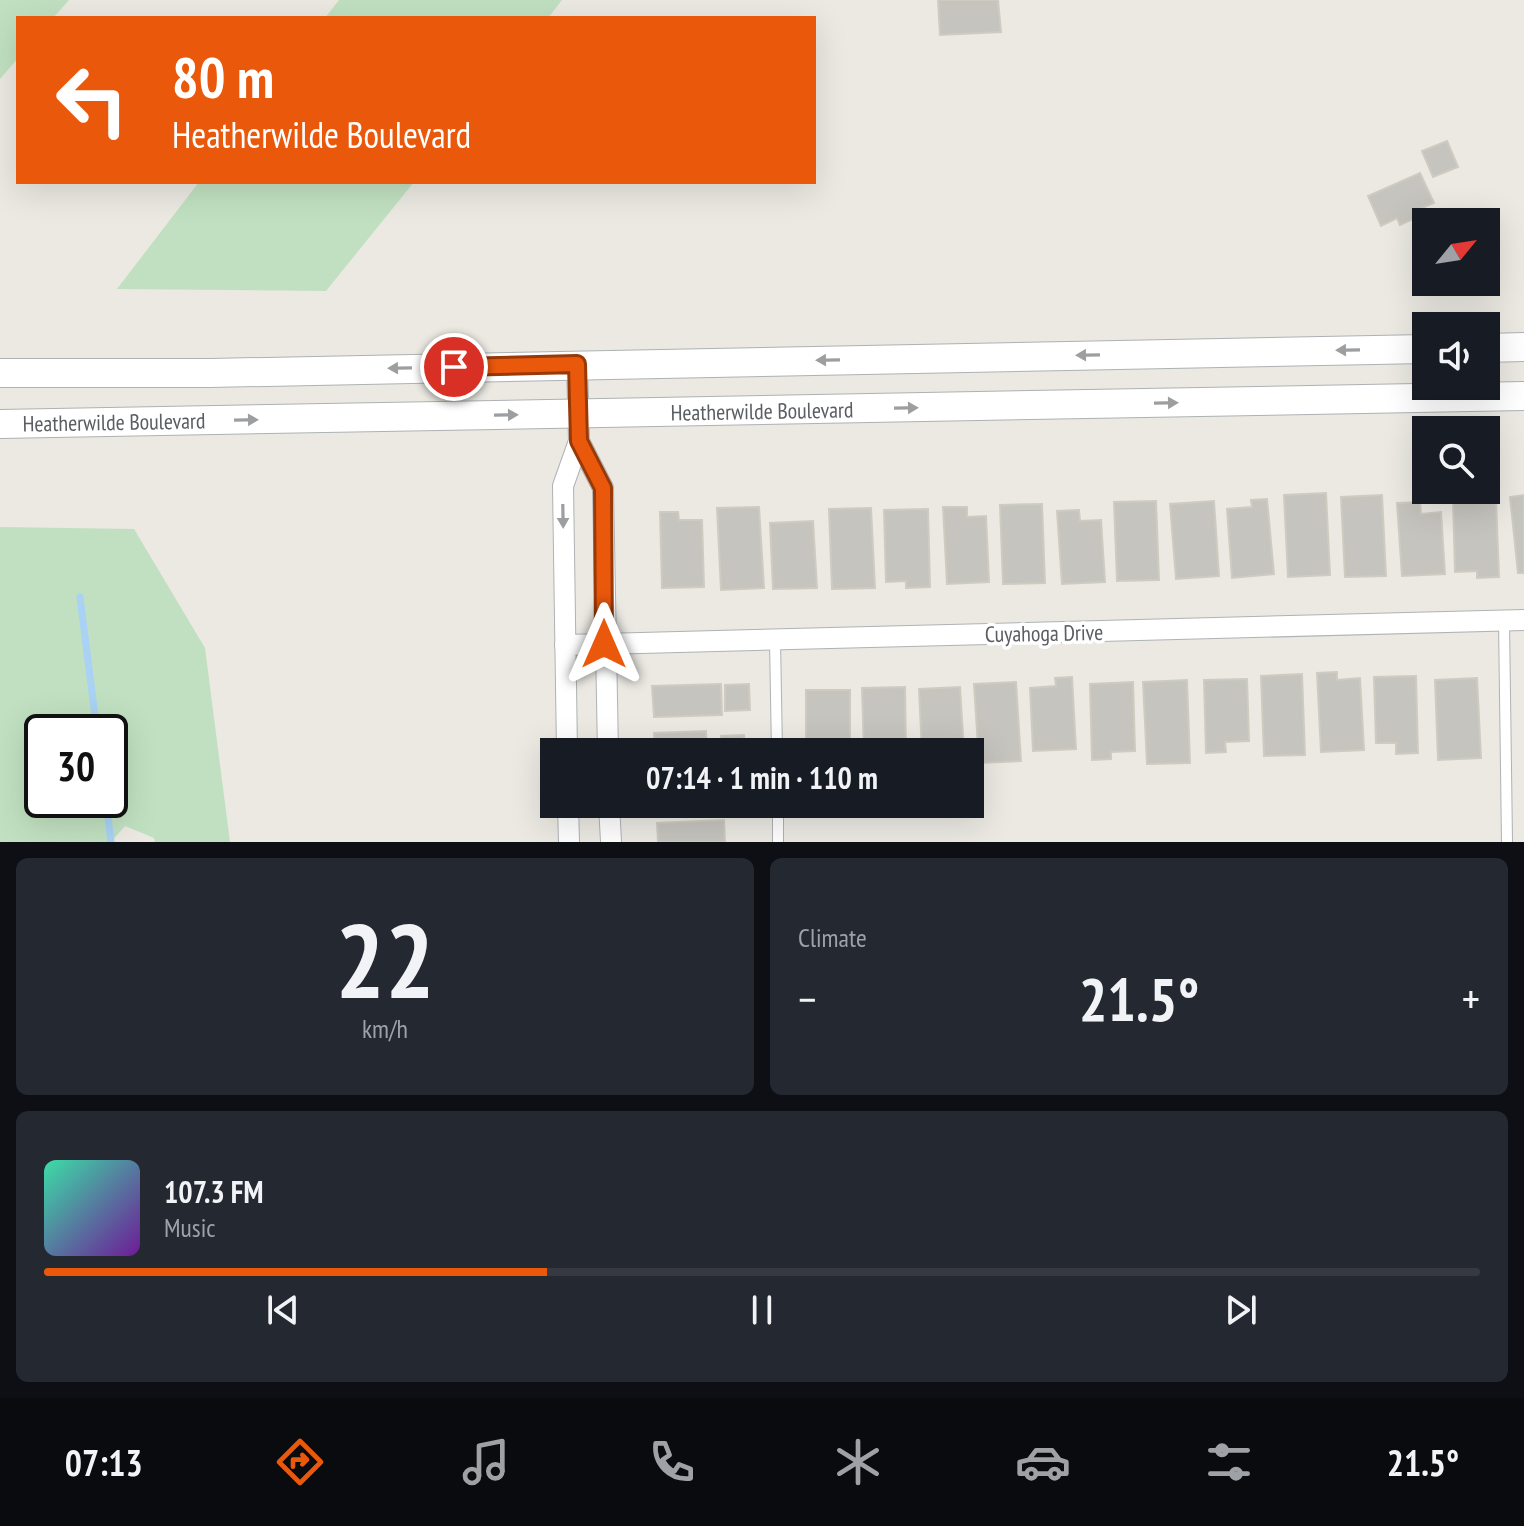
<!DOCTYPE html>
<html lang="en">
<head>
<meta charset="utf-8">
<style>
	:root { --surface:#171b24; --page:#242831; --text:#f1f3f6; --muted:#9ea1a6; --line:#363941; --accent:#ea580c }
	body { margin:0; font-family:"PT Sans Narrow",sans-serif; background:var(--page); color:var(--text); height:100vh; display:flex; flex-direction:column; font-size:30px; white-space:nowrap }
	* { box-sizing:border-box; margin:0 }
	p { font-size:26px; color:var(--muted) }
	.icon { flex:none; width:44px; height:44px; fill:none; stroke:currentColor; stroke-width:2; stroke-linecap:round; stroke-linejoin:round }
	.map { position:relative; height:842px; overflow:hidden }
	.panel { display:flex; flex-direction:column; gap:16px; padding:16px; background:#0d0f14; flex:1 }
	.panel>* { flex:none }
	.top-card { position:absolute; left:16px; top:16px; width:800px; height:168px; border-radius:0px; box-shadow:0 8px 32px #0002; background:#ea580c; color:#fff; overflow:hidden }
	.needle { width:52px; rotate:60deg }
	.fabs { position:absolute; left:1412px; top:208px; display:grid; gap:16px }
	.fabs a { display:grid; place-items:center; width:88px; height:88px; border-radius:0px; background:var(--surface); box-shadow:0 8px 32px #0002; font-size:40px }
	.speed { position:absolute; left:24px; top:714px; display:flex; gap:16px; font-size:40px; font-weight:700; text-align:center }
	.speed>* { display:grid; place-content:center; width:104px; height:104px; border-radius:50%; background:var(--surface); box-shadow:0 8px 32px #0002; line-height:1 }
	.speed .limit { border:4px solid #111; border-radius:12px; background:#fff; color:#111 }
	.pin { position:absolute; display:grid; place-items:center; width:68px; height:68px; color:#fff; margin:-34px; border:4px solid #fff; border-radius:50%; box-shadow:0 2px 8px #0007 }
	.me { position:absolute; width:88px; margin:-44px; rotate:0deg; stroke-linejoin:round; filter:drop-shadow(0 0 6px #0008) }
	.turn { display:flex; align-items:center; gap:28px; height:168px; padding:0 24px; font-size:36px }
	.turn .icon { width:104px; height:104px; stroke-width:2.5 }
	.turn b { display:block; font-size:56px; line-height:68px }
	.big { font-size:60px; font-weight:800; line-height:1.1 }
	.panel .widget { flex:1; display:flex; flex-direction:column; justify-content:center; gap:12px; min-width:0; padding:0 28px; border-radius:12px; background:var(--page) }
	.panel .dial { align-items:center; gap:0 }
	.dial b { font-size:104px; line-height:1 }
	.song { display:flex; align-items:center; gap:24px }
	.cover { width:96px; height:96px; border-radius:12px; background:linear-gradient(135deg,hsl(160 70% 55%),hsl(280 70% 35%)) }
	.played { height:8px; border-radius:4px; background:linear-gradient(90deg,var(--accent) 35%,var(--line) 35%) }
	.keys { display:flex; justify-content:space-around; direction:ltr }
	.heat { display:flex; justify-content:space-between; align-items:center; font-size:44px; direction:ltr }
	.panel .tiles { flex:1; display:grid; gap:16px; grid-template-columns:1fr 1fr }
	.widget:last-child { grid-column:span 2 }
	.trip { position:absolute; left:540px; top:738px; width:444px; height:80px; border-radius:0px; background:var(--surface); box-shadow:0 8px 32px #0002; font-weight:800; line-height:80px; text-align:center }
	.tabs { display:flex; height:128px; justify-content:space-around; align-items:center; background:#090b0e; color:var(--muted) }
	.tabs .icon { width:56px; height:56px }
	.tabs .active { color:var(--accent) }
	.tabs b { font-size:36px; color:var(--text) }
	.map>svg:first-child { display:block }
</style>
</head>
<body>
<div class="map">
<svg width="1524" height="842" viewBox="0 0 1524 842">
	<rect width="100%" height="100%" fill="#ebe9e2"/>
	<!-- green -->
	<g fill="#c1e0c1" fill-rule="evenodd">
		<polygon points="0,0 69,0 53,18 18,18 18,58 0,79"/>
		<polygon points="339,0 562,0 548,18 325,18"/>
		<polygon points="199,182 414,182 326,291 117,289"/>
		<path d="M0,527L134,529L205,648L230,842H155L154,838L125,826L111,842H0ZM110,732V800H42V732Z"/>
	</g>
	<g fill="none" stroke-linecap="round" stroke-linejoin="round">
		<!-- stream -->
		<g stroke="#a9d2f4" stroke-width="7">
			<polyline points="80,597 97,732"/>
			<polyline points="106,800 111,842"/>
		</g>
	</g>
	<!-- building -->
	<g fill="#c6c4be" stroke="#cfcbc1" stroke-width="2">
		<polygon points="938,0 998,0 1001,32 940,35"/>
		<polygon points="1447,141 1458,167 1433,177 1422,151"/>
		<polygon points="1420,173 1434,203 1419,209 1422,215 1400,225 1397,218 1381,226 1368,196"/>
		<polygon points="1326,493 1330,575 1288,577 1284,495"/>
		<polygon points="1382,495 1386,576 1345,577 1341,497"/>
		<polygon points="1524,495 1524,573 1518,573 1510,497"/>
		<polygon points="1267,499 1274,574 1232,578 1227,509 1252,507 1251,500"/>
		<polygon points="1496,499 1499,577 1477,578 1477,571 1455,572 1453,500"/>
		<polygon points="1156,501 1159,580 1117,581 1114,502"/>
		<polygon points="1214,501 1219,576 1176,579 1170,504"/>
		<polygon points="1420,502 1421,514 1441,512 1445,574 1402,576 1397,503"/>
		<polygon points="1042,504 1045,583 1003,584 1000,505"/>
		<polygon points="759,507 764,588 721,590 717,508"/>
		<polygon points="943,507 967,507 967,517 986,516 989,582 947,584"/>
		<polygon points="871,508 875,588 832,589 829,509"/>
		<polygon points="928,509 930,587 906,588 906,581 886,582 884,510"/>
		<polygon points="1079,510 1080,521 1101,520 1105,582 1062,584 1057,511"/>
		<polygon points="660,512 678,512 679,520 702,520 704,587 662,588"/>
		<polygon points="813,521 817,588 773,589 770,523"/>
		<polygon points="1337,672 1337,680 1360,678 1364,750 1321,752 1317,673"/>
		<polygon points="1302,674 1305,755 1264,756 1261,676"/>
		<polygon points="1416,676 1418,753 1396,754 1396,743 1376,743 1374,677"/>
		<polygon points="1072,677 1076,749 1033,751 1030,688 1056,686 1055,678"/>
		<polygon points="1477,678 1481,758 1438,760 1435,680"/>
		<polygon points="1247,679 1249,741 1225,742 1226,752 1206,753 1204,680"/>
		<polygon points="1187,680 1190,763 1147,764 1143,682"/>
		<polygon points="1016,682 1021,761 979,763 974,684"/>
		<polygon points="1133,682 1135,751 1111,752 1111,759 1092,760 1090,684"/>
		<polygon points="721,684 722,715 654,717 652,686"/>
		<polygon points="749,684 750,710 725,711 725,685"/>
		<polygon points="905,687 906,752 864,752 862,688"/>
		<polygon points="960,687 964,752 922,752 919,689"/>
		<rect x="806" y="690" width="44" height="62"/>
		<polygon points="706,731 707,752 655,752 654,733"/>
		<polygon points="744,735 745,752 722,752 721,736"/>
		<polygon points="724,820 725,842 658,842 657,823"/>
	</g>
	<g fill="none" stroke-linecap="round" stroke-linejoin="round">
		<defs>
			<g id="service">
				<polyline points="1504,621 1507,842"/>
				<polyline points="775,640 777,752"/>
				<polyline points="778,804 778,842"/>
			</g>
			<g id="minor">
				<polyline points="579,441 603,488 608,752"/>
				<polyline points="565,645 1524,620"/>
				<polyline points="567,752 563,486 579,441 577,364"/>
				<polyline points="568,804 569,842"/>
				<polyline points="609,804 611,842"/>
			</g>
			<g id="secondary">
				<polyline points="1486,348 1524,347"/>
				<polyline points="0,373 210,373 1426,349"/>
				<polyline points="0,424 1524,396"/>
			</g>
		</defs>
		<!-- service casing -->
		<use href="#service" stroke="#afb2b6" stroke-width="12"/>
		<!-- minor casing -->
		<use href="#minor" stroke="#afb2b6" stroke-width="22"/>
		<!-- secondary casing -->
		<use href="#secondary" stroke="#aeb1b5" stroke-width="30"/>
		<!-- service -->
		<use href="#service" stroke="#fff" stroke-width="10"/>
		<!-- minor -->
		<use href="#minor" stroke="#fff" stroke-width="20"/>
		<!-- secondary -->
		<use href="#secondary" stroke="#fff" stroke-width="28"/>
	</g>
	<!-- one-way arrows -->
	<defs><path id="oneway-solid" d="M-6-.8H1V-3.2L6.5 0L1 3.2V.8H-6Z" transform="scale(2)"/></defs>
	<g fill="#9c9ea0">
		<use href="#oneway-solid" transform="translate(1348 350) rotate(179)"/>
		<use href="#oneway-solid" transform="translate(1088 355) rotate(179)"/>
		<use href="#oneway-solid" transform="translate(828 360) rotate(179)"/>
		<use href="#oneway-solid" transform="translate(400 368) rotate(179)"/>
		<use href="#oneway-solid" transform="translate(1166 403) rotate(-1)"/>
		<use href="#oneway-solid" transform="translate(906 408) rotate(-1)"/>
		<use href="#oneway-solid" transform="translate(506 415) rotate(-1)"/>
		<use href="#oneway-solid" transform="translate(246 420) rotate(-1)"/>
		<use href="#oneway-solid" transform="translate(563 516) rotate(89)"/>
	</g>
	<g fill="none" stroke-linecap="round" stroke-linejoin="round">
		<defs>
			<polyline id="route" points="454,367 577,364 579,441 603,488 604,644"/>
		</defs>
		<!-- route casing -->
		<use href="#route" stroke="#983908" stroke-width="20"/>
		<!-- route -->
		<use href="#route" stroke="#ea580c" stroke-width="14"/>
	</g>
	<g text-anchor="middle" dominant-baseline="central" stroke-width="7" stroke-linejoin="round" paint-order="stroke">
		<!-- street labels -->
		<g font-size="22" fill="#5a5d61" stroke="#fff">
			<text transform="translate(762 411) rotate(-1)">Heatherwilde Boulevard</text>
			<text transform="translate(114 422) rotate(-1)">Heatherwilde Boulevard</text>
			<text transform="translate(1044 633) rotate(-1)">Cuyahoga Drive</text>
		</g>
	</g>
</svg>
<div class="fabs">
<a><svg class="needle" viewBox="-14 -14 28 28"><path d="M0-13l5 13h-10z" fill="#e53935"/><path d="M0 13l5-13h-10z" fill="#9ea1a6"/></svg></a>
<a><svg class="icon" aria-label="sound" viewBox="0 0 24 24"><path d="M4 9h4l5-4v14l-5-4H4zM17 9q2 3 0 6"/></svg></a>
<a><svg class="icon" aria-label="search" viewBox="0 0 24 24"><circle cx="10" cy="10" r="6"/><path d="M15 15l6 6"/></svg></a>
</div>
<div class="speed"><div class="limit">30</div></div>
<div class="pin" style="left:454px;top:367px;background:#d93025"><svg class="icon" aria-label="arrive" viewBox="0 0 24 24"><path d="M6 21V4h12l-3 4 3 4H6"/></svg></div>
<svg class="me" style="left:604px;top:644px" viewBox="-20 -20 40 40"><path d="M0-17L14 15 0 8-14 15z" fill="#ea580c" stroke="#fff" stroke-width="4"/></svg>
<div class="trip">07:14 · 1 min · 110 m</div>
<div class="top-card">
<div class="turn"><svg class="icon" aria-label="left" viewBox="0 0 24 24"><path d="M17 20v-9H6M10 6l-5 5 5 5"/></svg><div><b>80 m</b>Heatherwilde Boulevard</div></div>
</div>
</div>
<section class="panel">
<div class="tiles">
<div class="widget dial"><b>22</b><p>km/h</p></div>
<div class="widget"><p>Climate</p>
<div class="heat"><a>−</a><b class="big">21.5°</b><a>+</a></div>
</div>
<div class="widget">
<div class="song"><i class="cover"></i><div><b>107.3 FM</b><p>Music</p></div></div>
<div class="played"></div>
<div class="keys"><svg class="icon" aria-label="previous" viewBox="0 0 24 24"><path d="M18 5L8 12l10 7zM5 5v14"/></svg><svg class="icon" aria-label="pause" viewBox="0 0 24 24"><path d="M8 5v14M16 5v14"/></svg><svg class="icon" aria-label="next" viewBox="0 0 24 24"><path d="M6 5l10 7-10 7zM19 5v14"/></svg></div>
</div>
</div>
</section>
<nav class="tabs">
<b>07:13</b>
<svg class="icon active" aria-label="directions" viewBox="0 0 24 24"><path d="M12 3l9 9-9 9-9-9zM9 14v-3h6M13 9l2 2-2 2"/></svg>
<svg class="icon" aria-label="music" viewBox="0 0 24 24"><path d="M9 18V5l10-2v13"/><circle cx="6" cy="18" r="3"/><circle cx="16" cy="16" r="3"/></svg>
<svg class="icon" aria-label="phone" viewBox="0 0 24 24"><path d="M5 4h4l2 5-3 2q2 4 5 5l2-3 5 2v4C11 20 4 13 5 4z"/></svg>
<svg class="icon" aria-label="climate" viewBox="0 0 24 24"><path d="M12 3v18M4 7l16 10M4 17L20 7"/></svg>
<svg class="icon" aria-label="car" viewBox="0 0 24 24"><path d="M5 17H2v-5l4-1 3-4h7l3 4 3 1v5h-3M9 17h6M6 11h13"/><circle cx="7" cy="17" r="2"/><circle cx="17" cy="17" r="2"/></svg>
<svg class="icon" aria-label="filters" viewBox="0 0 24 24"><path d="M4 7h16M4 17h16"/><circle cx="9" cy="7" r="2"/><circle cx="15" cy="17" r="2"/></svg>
<b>21.5°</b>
</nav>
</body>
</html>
